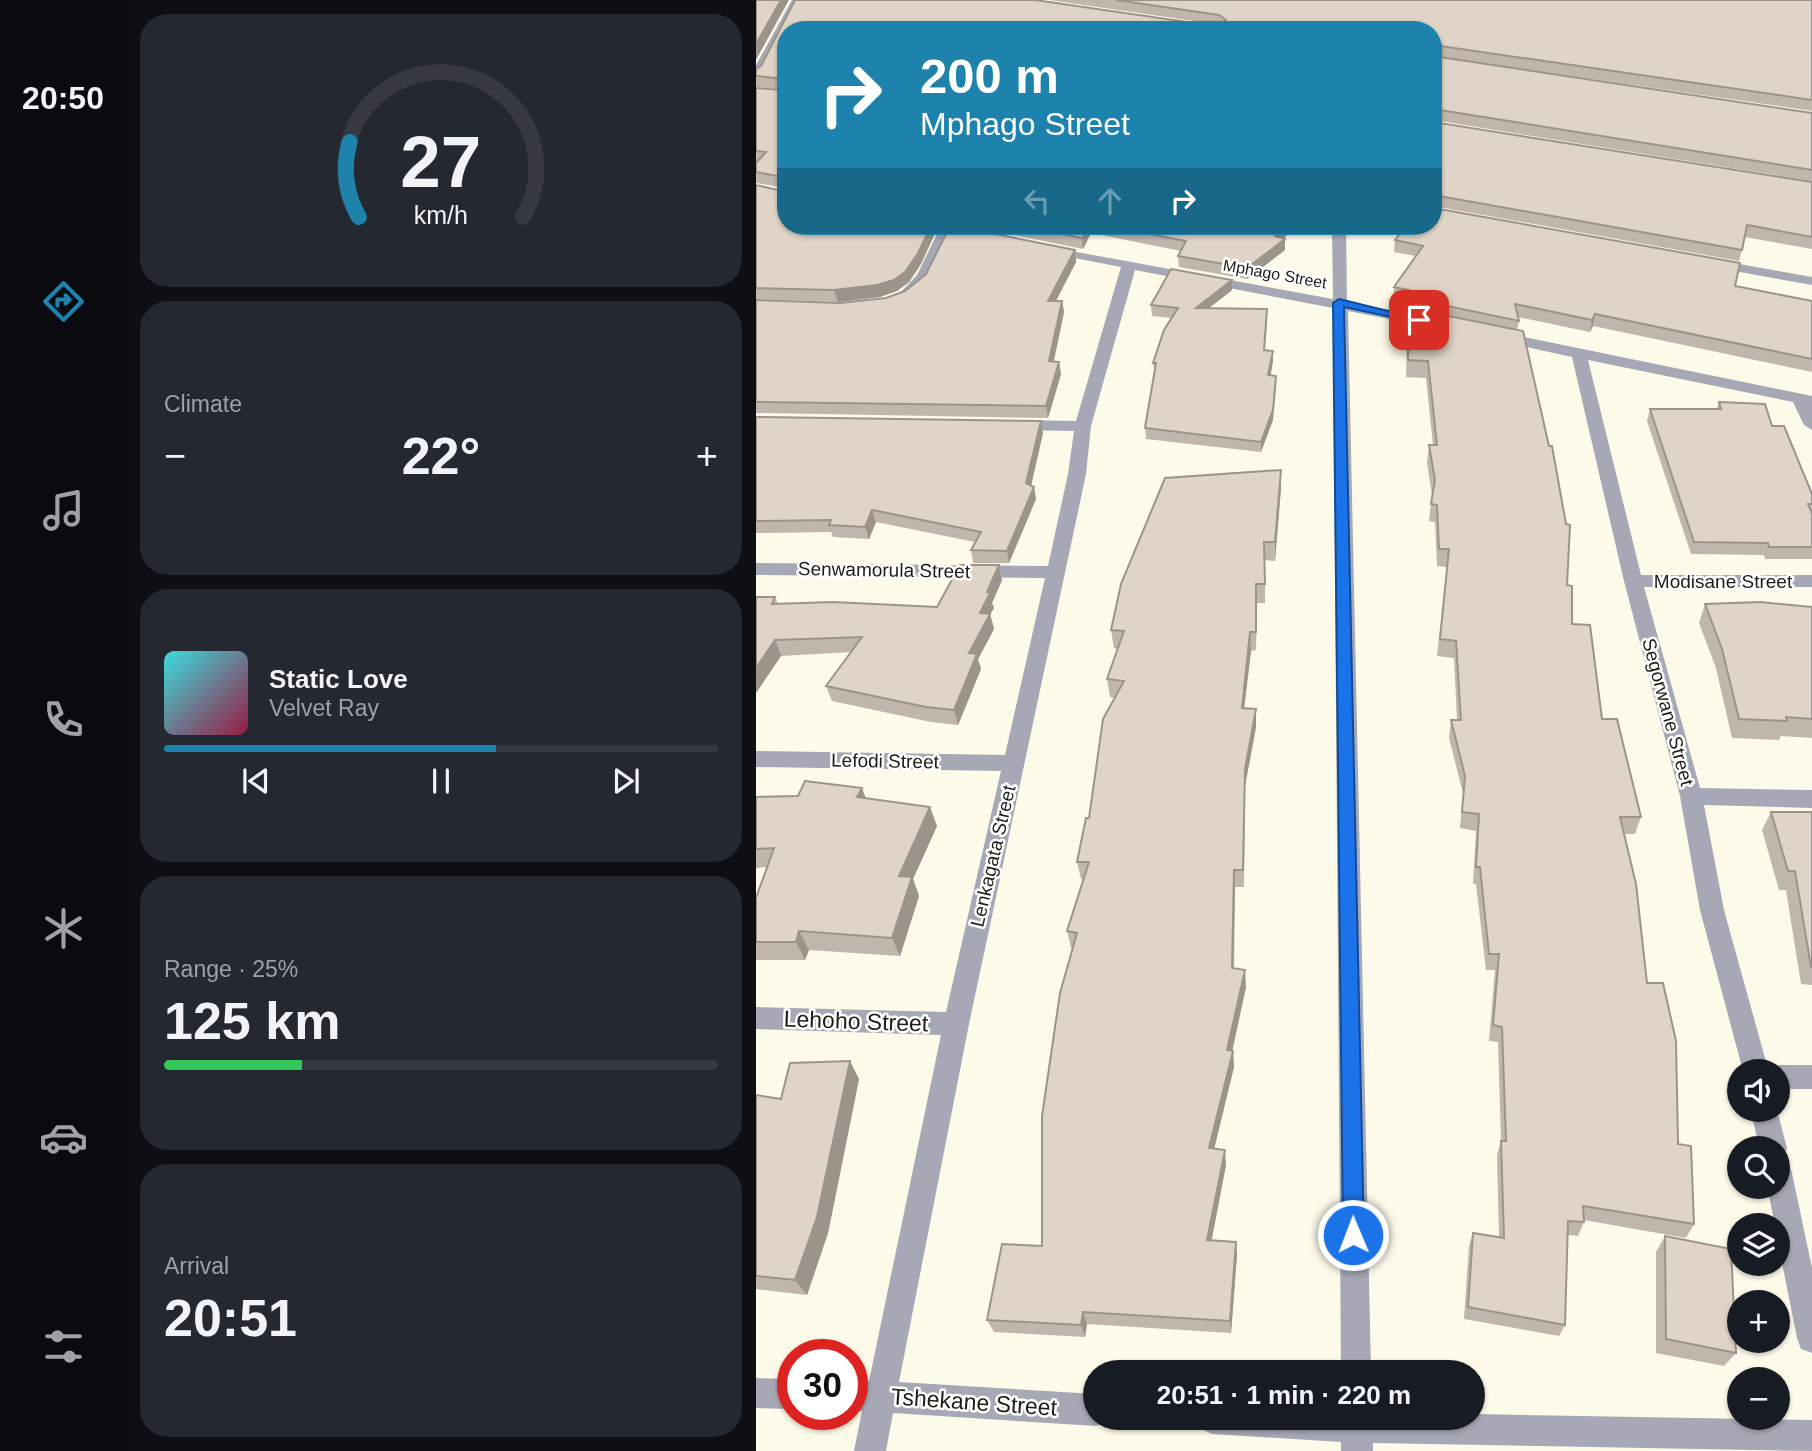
<!DOCTYPE html>
<html lang="en">
<head>
<meta charset="utf-8">
<style>
	:root { --surface:#171b24; --page:#242831; --text:#f1f3f6; --muted:#9ea1a6; --line:#363941; --accent:#1d82ac }
	body { margin:0; font-family:Helvetica,sans-serif; background:var(--page); color:var(--text); height:100vh; display:flex; flex-direction:column; font-size:26px; white-space:nowrap }
	* { box-sizing:border-box; margin:0 }
	p { font-size:23px; color:var(--muted) }
	.icon { flex:none; width:38px; height:38px; fill:none; stroke:currentColor; stroke-width:2; stroke-linecap:round; stroke-linejoin:round }
	.map { position:relative; flex:1; overflow:hidden }
	.panel { display:flex; flex-direction:column; gap:14px; padding:14px; background:#0d0f14; width:630px }
	.panel>* { flex:none }
	.top-card { position:absolute; left:21px; top:21px; width:665px; height:214px; border-radius:28px; box-shadow:0 2px 5px #0004; background:#1d82ac; color:#fff; overflow:hidden }
	.buttons { position:absolute; left:971px; top:1059px; display:grid; gap:14px }
	.buttons a { display:grid; place-items:center; width:63px; height:63px; border-radius:50%; background:var(--surface); box-shadow:0 2px 5px #0004; font-size:35px }
	.speed { position:absolute; left:21px; top:1339px; display:flex; gap:14px; font-size:35px; font-weight:700; text-align:center }
	.speed>* { display:grid; place-content:center; width:91px; height:91px; border-radius:50%; background:var(--surface); box-shadow:0 2px 5px #0004; line-height:1 }
	.speed .limit { border:10px solid #d22; background:#fff; color:#111 }
	.pin { position:absolute; display:grid; place-items:center; width:60px; height:60px; color:#fff; margin:-30px; border-radius:14px; box-shadow:0 4px 10px #0006 }
	.me { position:absolute; width:77px; margin:-38px; rotate:359deg; stroke-linejoin:round; filter:drop-shadow(0 0 5px #0008) }
	.turn { display:flex; align-items:center; gap:24px; height:147px; padding:0 28px; font-size:32px }
	.turn .icon { width:91px; height:91px; stroke-width:2.5 }
	.turn b { display:block; font-size:49px; line-height:60px }
	.lanes { display:flex; align-items:center; height:66px; padding:0 28px; background:#0003; justify-content:center; gap:35px; direction:ltr }
	.lanes .off { opacity:.35 }
	.big { font-size:52px; font-weight:800; line-height:1.1 }
	.panel .tile { flex:1; display:flex; flex-direction:column; justify-content:center; gap:10px; min-width:0; padding:0 24px; border-radius:28px; background:var(--page) }
	.panel .dial { align-items:center; gap:0 }
	.dial svg { height:182px; overflow:visible; fill:none; stroke:var(--line); stroke-width:7; stroke-linecap:round; text-anchor:middle }
	.dial text { fill:var(--text); stroke:none }
	.song { display:flex; align-items:center; gap:21px }
	.cover { width:84px; height:84px; border-radius:10px; background:linear-gradient(135deg,hsl(180 70% 55%),hsl(340 70% 35%)) }
	.played { height:7px; border-radius:4px; background:linear-gradient(90deg,var(--accent) 60%,var(--line) 60%) }
	.keys { display:flex; justify-content:space-around; direction:ltr }
	.heat { display:flex; justify-content:space-between; align-items:center; font-size:38px; direction:ltr }
	.charge { height:10px; border-radius:5px; background:linear-gradient(90deg,#34c759 25%,var(--line) 0) }
	.trip { position:absolute; left:327px; top:1360px; width:402px; height:70px; border-radius:35px; background:var(--surface); box-shadow:0 2px 5px #0004; font-weight:800; line-height:70px; text-align:center }
	main { display:flex; flex:1; min-height:0 }
	.dock { display:flex; flex-direction:column; width:126px; justify-content:space-around; align-items:center; background:#090b0e; color:var(--muted) }
	.dock .icon { width:49px; height:49px }
	.dock .active { color:var(--accent) }
	.dock b { font-size:32px; color:var(--text) }
	.map>svg:first-child { display:block }
</style>
</head>
<body>
<main>
<nav class="dock">
<b>20:50</b>
<svg class="icon active" aria-label="directions" viewBox="0 0 24 24"><path d="M12 3l9 9-9 9-9-9zM9 14v-3h6M13 9l2 2-2 2"/></svg>
<svg class="icon" aria-label="music" viewBox="0 0 24 24"><path d="M9 18V5l10-2v13"/><circle cx="6" cy="18" r="3"/><circle cx="16" cy="16" r="3"/></svg>
<svg class="icon" aria-label="phone" viewBox="0 0 24 24"><path d="M5 4h4l2 5-3 2q2 4 5 5l2-3 5 2v4C11 20 4 13 5 4z"/></svg>
<svg class="icon" aria-label="climate" viewBox="0 0 24 24"><path d="M12 3v18M4 7l16 10M4 17L20 7"/></svg>
<svg class="icon" aria-label="car" viewBox="0 0 24 24"><path d="M5 17H2v-5l4-1 3-4h7l3 4 3 1v5h-3M9 17h6M6 11h13"/><circle cx="7" cy="17" r="2"/><circle cx="17" cy="17" r="2"/></svg>
<svg class="icon" aria-label="filters" viewBox="0 0 24 24"><path d="M4 7h16M4 17h16"/><circle cx="9" cy="7" r="2"/><circle cx="15" cy="17" r="2"/></svg>
</nav>
<section class="panel">
<div class="tile dial"><svg viewBox="0 0 100 80">
<path d="M14 69A42 42 0 1 1 86 69"/>
<path d="M14 69A42 42 0 0 1 10 36" stroke="#1d82ac"/>
<text x="50" y="56" font-size="32" font-weight="700">27</text>
<text x="50" y="72" font-size="11">km/h</text>
</svg></div>
<div class="tile"><p>Climate</p>
<div class="heat"><a>−</a><b class="big">22°</b><a>+</a></div>
</div>
<div class="tile">
<div class="song"><i class="cover"></i><div><b>Static Love</b><p>Velvet Ray</p></div></div>
<div class="played"></div>
<div class="keys"><svg class="icon" aria-label="previous" viewBox="0 0 24 24"><path d="M18 5L8 12l10 7zM5 5v14"/></svg><svg class="icon" aria-label="pause" viewBox="0 0 24 24"><path d="M8 5v14M16 5v14"/></svg><svg class="icon" aria-label="next" viewBox="0 0 24 24"><path d="M6 5l10 7-10 7zM19 5v14"/></svg></div>
</div>
<div class="tile"><p>Range · 25%</p><b class="big">125 km</b><div class="charge"></div></div>
<div class="tile"><p>Arrival</p><b class="big">20:51</b></div>
</section>
<div class="map">
<svg width="1056" height="1451" viewBox="0 0 1056 1451">
	<rect width="100%" height="100%" fill="#fdfaea"/>
	<g fill="none" stroke-linecap="round" stroke-linejoin="round">
		<!-- minor -->
		<g fill="#a6a8b5" fill-rule="evenodd">
			<polygon points="36,0 46,0 6,75 0,78 0,65"/>
			<polygon points="175,226 201,226 226,231 228,234 221,238 196,233 176,275 153,300 143,300 141,297 143,294 161,275 183,230"/>
			<polygon points="576,226 590,226 591,302 678,318 686,323 678,328 592,311 615,1372 585,1372 577,308 379,270 335,426 330,474 213,1024 143,1382 340,1394 340,1418 352,1418 351,1421 340,1426 137,1413 130,1451 98,1451 106,1411 96,1410 96,1380 113,1381 185,1035 0,1029 0,1007 190,1012 245,771 0,767 0,751 249,755 289,578 0,575 0,563 292,566 312,474 318,431 258,430 250,425 258,420 320,421 365,267 288,252 288,246 577,299"/>
			<polygon points="955,259 1056,277 1056,285 950,266 948,263"/>
			<polygon points="743,332 1056,396 1056,430 1048,425 1037,402 832,360 885,575 1056,575 1056,587 888,587 944,788 1056,790 1056,808 948,805 968,910 1012,1069 1022,1065 1056,1065 1056,1089 1022,1089 1022,1071 987,1071 944,910 924,796 868,581 816,357 738,340 735,337 738,334"/>
			<polygon points="995,1110 1021,1110 1031,1148 1027,1157 1022,1159 1022,1148 1003,1148"/>
			<polygon points="1022,1159 1032,1163 1036,1173 1056,1268 1056,1353 1045,1349 1041,1338 1022,1243 1022,1225 1019,1225 1011,1186 1022,1186"/>
			<polygon points="0,1378 37,1379 37,1409 0,1408"/>
			<polygon points="718,1414 1056,1420 1056,1451 617,1443 617,1451 585,1451 585,1442 456,1434 445,1429 440,1418 718,1418"/>
		</g>
	</g>
	<!-- wall -->
	<g fill="#c0b6ab">
		<polygon points="293,0 1056,0 1056,111 677,56 30,226 178,226 180,231 165,264 153,282 141,291 124,297 82,302 0,299 0,185 26,191 29,188 0,183 0,88 27,90 28,89 0,87 0,69 438,23 452,23"/>
		<polygon points="677,56 1056,113 1056,181 677,120"/>
		<polygon points="677,121 677,122 1056,182 1056,249 989,237 983,261 677,206"/>
		<polygon points="678,208 979,286 1056,301 1056,372 837,326 834,332 762,317 763,321 761,330 811,585 816,624 846,719 885,817 879,834 868,834 891,983 938,1224 930,1238 828,1220 828,1222 822,1236 812,1235 809,1325 803,1336 708,1319 713,1246 717,1233 743,1237 741,1155 745,1141 742,1042 733,1041 739,970 730,970 720,884 717,884 720,831 704,828 707,793 693,738 695,720 701,720 698,658 681,656 691,567 681,566 679,522 673,521 676,495 671,463 673,445 677,445 670,378 650,377 652,302 637,299 638,287 660,256 638,252 639,240"/>
		<polygon points="213,226 540,226 528,238 529,250 491,279 423,267 422,256 425,251 335,233 327,249"/>
		<polygon points="319,250 320,262 300,301 306,301 308,312 298,361 303,362 305,374 292,418 0,413 0,300 83,303 130,298"/>
		<polygon points="476,280 476,290 453,308 511,319 509,350 517,351 517,361 514,375 520,386 517,420 505,452 390,439 389,428 399,373 397,363 416,318 396,316 395,305"/>
		<polygon points="963,402 1016,426 1056,494 1056,559 1009,559 1008,555 935,554 891,421 894,409 961,409"/>
		<polygon points="0,417 287,433 275,485 278,487 280,499 253,563 217,563 215,550 219,542 120,522 113,539 77,537 75,532 0,533"/>
		<polygon points="525,470 525,488 519,561 509,560 509,603 501,603 500,650 495,651 488,708 500,727 489,786 488,887 479,887 478,969 490,987 476,1051 477,1051 478,1067 458,1148 470,1165 455,1241 480,1242 481,1255 475,1333 331,1324 329,1337 238,1332 231,1320 286,1246 317,948 315,948 311,931 328,879 325,879 321,862 333,818 359,698 354,697 351,679 361,649 358,648 355,630"/>
		<polygon points="243,565 246,580 236,603 238,608 234,614 238,629 222,659 225,669 202,725 175,722 76,701 70,686 95,652 25,656 0,693 0,597 19,597 22,604 181,607"/>
		<polygon points="949,604 1056,607 1056,738 1025,736 1023,740 976,738 960,668 943,623"/>
		<polygon points="106,788 109,798 181,826 157,879 163,896 144,956 53,950 49,960 0,960 0,898 11,867 0,868 0,797 42,796"/>
		<polygon points="1015,812 1056,812 1056,985 1045,984 1030,890 1023,890 1006,830"/>
		<polygon points="103,1079 72,1233 51,1295 0,1289 0,1095 25,1099"/>
		<polygon points="909,1236 980,1353 968,1366 900,1353 900,1252"/>
	</g>
	<!-- shaded-wall -->
	<g fill="#9c948b">
		<polygon points="25,0 33,0 0,60 0,44"/>
		<polygon points="175,226 178,226 180,231 165,264 153,282 141,291 124,297 82,302 78,290"/>
		<polygon points="332,226 334,226 335,233 327,249 326,238"/>
		<polygon points="529,226 540,226 522,244 529,239 529,250 491,279 491,268"/>
		<polygon points="319,250 320,262 294,312 292,301"/>
		<polygon points="476,280 476,290 440,318 440,308"/>
		<polygon points="306,301 308,312 295,373 293,361"/>
		<polygon points="839,314 837,326 834,332 836,320"/>
		<polygon points="517,351 517,361 513,386 512,375"/>
		<polygon points="303,362 305,374 292,418 290,406"/>
		<polygon points="520,376 517,420 505,452 505,442"/>
		<polygon points="285,421 287,433 273,495 270,483"/>
		<polygon points="525,470 525,488 519,561 519,542"/>
		<polygon points="278,487 280,499 253,563 251,551"/>
		<polygon points="116,510 120,522 113,539 109,527"/>
		<polygon points="243,565 246,580 236,603 238,608 234,614 238,629 222,659 225,669 202,725 198,710 224,613"/>
		<polygon points="494,632 495,651 486,726 486,708"/>
		<polygon points="19,640 25,656 0,693 0,668"/>
		<polygon points="500,709 500,727 489,786 488,887 489,769"/>
		<polygon points="106,788 113,807 101,797"/>
		<polygon points="174,807 181,826 157,879 163,896 144,956 136,938 143,876"/>
		<polygon points="478,870 479,887 477,985 476,968"/>
		<polygon points="43,931 53,950 49,960 40,942"/>
		<polygon points="489,970 490,987 473,1066 471,1050"/>
		<polygon points="477,1051 478,1067 455,1162 453,1148"/>
		<polygon points="94,1061 103,1079 72,1233 51,1295 39,1280"/>
		<polygon points="469,1150 470,1165 453,1254 451,1240"/>
		<polygon points="480,1242 481,1255 475,1333 474,1321"/>
		<polygon points="327,1312 331,1324 329,1337 325,1325"/>
	</g>
	<!-- building -->
	<g fill="#dfd4c7" stroke="#9c948b" stroke-width="2">
		<polygon points="0,0 25,0 0,44"/>
		<polygon points="39,0 279,0 438,23 468,23 470,20 463,15 360,0 1056,0 1056,100 678,45 677,46 677,30 30,30 30,226 175,226 162,253 150,271 138,280 121,285 78,290 0,288 0,185 26,191 29,188 27,177 0,172 0,163 10,152 0,151 0,88 27,90 30,88 29,79 0,76 0,69 5,66"/>
		<polygon points="677,56 1056,113 1056,170 678,109 677,110"/>
		<polygon points="677,121 677,122 1056,182 1056,237 991,225 986,250 678,195 677,196 677,188 682,181 677,181"/>
		<polygon points="677,207 678,208 984,263 979,286 1056,301 1056,359 839,314 836,320 759,304 763,321 653,298 653,290 638,287 667,246 639,240 650,226 677,226"/>
		<polygon points="194,226 199,226 319,250 292,301 306,301 293,361 303,362 290,406 0,402 0,300 83,303 130,298 149,291 170,274"/>
		<polygon points="266,226 332,226 326,238"/>
		<polygon points="352,226 529,226 519,236 529,239 491,268 422,256 430,241"/>
		<polygon points="415,269 476,280 440,308 511,309 508,350 517,351 512,375 520,376 517,410 505,442 389,428 400,363 397,363 408,330 422,308 395,305"/>
		<polygon points="653,308 767,331 793,446 796,446 810,524 814,525 811,585 816,586 816,624 834,625 846,719 861,719 885,817 864,817 880,884 891,983 907,983 920,1041 922,1144 935,1146 938,1224 827,1206 828,1222 812,1221 809,1325 712,1307 717,1233 748,1238 745,1141 750,1141 746,1027 737,1025 743,954 733,954 724,867 720,867 723,814 706,812 709,776 695,720 705,720 700,641 684,639 693,549 683,549 681,505 675,504 679,480 673,445 681,445 672,361 652,360"/>
		<polygon points="963,402 1009,404 1016,426 1028,426 1056,494 1056,504 1052,504 1056,514 1056,547 1013,547 1012,543 938,542 894,409 965,409"/>
		<polygon points="0,417 285,421 270,483 278,487 251,551 215,550 225,532 116,510 109,527 73,525 75,520 0,521"/>
		<polygon points="525,470 519,542 508,542 509,584 500,584 500,632 494,632 486,708 500,709 489,769 487,870 478,870 476,968 489,970 471,1050 477,1051 453,1148 469,1150 451,1240 480,1242 474,1321 327,1312 325,1325 231,1320 246,1244 286,1246 286,1116 304,993 321,933 311,931 333,862 321,862 330,818 333,818 347,719 368,681 351,679 368,631 355,630 365,584 409,478"/>
		<polygon points="204,565 243,565 231,592 234,593 224,613 234,614 213,653 221,654 198,710 170,707 70,686 106,637 19,640 0,668 0,597 19,597 16,604 77,602 181,607"/>
		<polygon points="1004,602 1056,607 1056,719 1030,717 1031,721 983,719 966,649 949,604"/>
		<polygon points="49,781 106,788 101,797 174,807 143,876 156,877 136,938 43,931 40,942 0,942 0,898 18,848 0,849 0,797 42,796"/>
		<polygon points="1015,812 1056,812 1056,967 1055,967 1039,871 1032,871"/>
		<polygon points="94,1061 61,1217 39,1280 0,1276 0,1095 25,1099 34,1063"/>
		<polygon points="909,1236 975,1249 980,1353 910,1339"/>
	</g>
	<!-- route -->
	<polygon fill="#1a73e8" stroke="#114b97" stroke-width="2" points="583,299 669,320 663,323 588,307 608,1235 605,1243 597,1246 590,1243 587,1235 577,303"/>
	<g text-anchor="middle" dominant-baseline="central" stroke-width="5" stroke-linejoin="round" paint-order="stroke">
		<!-- far-street labels -->
		<g font-size="16" fill="#1e1d17" stroke="#fff">
			<text transform="translate(519 274) rotate(10)">Mphago Street</text>
		</g>
		<!-- street labels -->
		<g font-size="19" fill="#1e1d17" stroke="#fff">
			<text transform="translate(128 570) rotate(1)">Senwamorula Street</text>
			<text x="967" y="581">Modisane Street</text>
			<text transform="translate(912 712) rotate(75)">Segorwane Street</text>
			<text transform="translate(129 761) rotate(1)">Lefodi Street</text>
			<text transform="translate(237 856) rotate(-77)">Lenkagata Street</text>
		</g>
		<!-- near-street labels -->
		<g font-size="23" fill="#1e1d17" stroke="#fff">
			<text transform="translate(100 1021) rotate(2)">Lehoho Street</text>
			<text transform="translate(218 1402) rotate(4)">Tshekane Street</text>
		</g>
	</g>
</svg>
<div class="buttons">
<a><svg class="icon" aria-label="sound" viewBox="0 0 24 24"><path d="M4 9h4l5-4v14l-5-4H4zM17 9q2 3 0 6"/></svg></a>
<a><svg class="icon" aria-label="search" viewBox="0 0 24 24"><circle cx="10" cy="10" r="6"/><path d="M15 15l6 6"/></svg></a>
<a><svg class="icon" aria-label="layers" viewBox="0 0 24 24"><path d="M12 4l9 5-9 5-9-5zM3 14l9 5 9-5"/></svg></a>
<a>+</a>
<a>−</a>
</div>
<div class="speed"><div class="limit">30</div></div>
<div class="pin" style="left:663px;top:320px;background:#d93025"><svg class="icon" aria-label="arrive" viewBox="0 0 24 24"><path d="M6 21V4h12l-3 4 3 4H6"/></svg></div>
<svg class="me" style="left:597px;top:1235px" viewBox="-20 -20 40 40"><circle r="17" fill="#1a73e8" stroke="#fff" stroke-width="3"/><path d="M0-11L8 9 0 5-8 9z" fill="#fff"/></svg>
<div class="trip">20:51 · 1 min · 220 m</div>
<div class="top-card">
<div class="turn"><svg class="icon" aria-label="right" viewBox="0 0 24 24"><path d="M7 20v-9h11M14 6l5 5-5 5"/></svg><div><b>200 m</b>Mphago Street</div></div>
<div class="lanes"><svg class="icon off" aria-label="left" viewBox="0 0 24 24"><path d="M17 20v-9H6M10 6l-5 5 5 5"/></svg><svg class="icon off" aria-label="ahead" viewBox="0 0 24 24"><path d="M12 20V5M6 11l6-6 6 6"/></svg><svg class="icon" aria-label="right" viewBox="0 0 24 24"><path d="M7 20v-9h11M14 6l5 5-5 5"/></svg></div>
</div>
</div>
</main>
</body>
</html>
